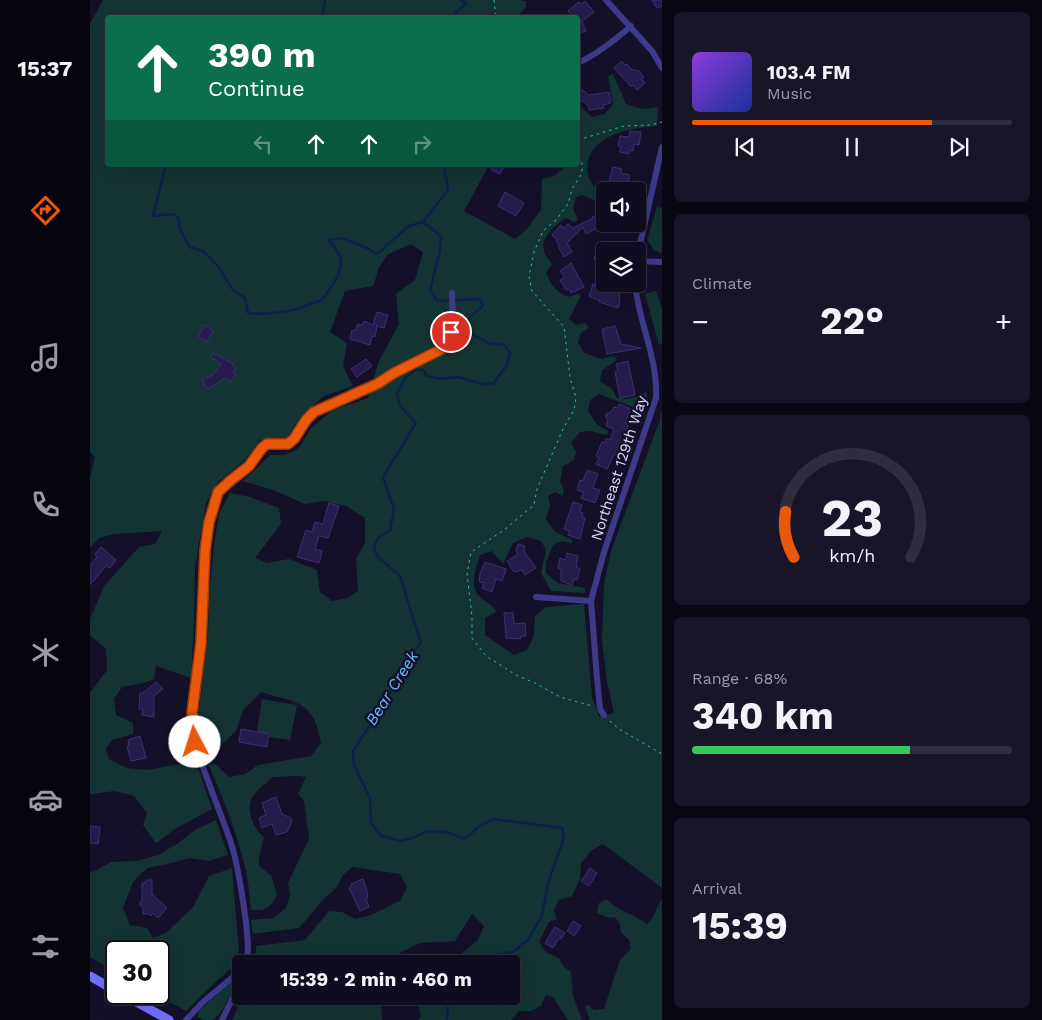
<!DOCTYPE html>
<html lang="en">
<head>
<meta charset="utf-8">
<style>
	:root { --surface:#0f0c20; --page:#181529; --text:#f1f3f6; --muted:#9b9ba5; --line:#2f2c3e; --accent:#ea580c }
	body { margin:0; font-family:"Work Sans",sans-serif; background:var(--page); color:var(--text); height:100vh; display:flex; flex-direction:column; font-size:19px; white-space:nowrap }
	* { box-sizing:border-box; margin:0 }
	p { font-size:16px; color:var(--muted) }
	.icon { flex:none; width:28px; height:28px; fill:none; stroke:currentColor; stroke-width:2; stroke-linecap:round; stroke-linejoin:round }
	.map { position:relative; flex:1; overflow:hidden }
	.panel { display:flex; flex-direction:column; gap:12px; padding:12px; background:#080712; width:380px }
	.panel>* { flex:none }
	.top-card { position:absolute; left:15px; top:15px; width:475px; height:152px; border-radius:5px; box-shadow:0 5px 20px #0002,0 0 0 1px var(--line); background:#0b6e4f; color:#fff; overflow:hidden }
	.fabs { position:absolute; left:506px; top:182px; display:grid; gap:10px }
	.fabs a { display:grid; place-items:center; width:50px; height:50px; border-radius:5px; background:var(--surface); box-shadow:0 5px 20px #0002,0 0 0 1px var(--line); font-size:25px }
	.speed { position:absolute; left:15px; top:940px; display:flex; gap:10px; font-size:25px; font-weight:700; text-align:center }
	.speed>* { display:grid; place-content:center; width:65px; height:65px; border-radius:50%; background:var(--surface); box-shadow:0 5px 20px #0002,0 0 0 1px var(--line); line-height:1 }
	.speed .limit { border:2px solid #111; border-radius:8px; background:#fff; color:#111 }
	.pin { position:absolute; display:grid; place-items:center; width:42px; height:42px; color:#fff; margin:-21px; border:2px solid #fff; border-radius:50%; box-shadow:0 1px 5px #0007 }
	.me { position:absolute; width:55px; margin:-28px; rotate:355deg; stroke-linejoin:round; filter:drop-shadow(0 0 4px #0008) }
	.turn { display:flex; align-items:center; gap:18px; height:105px; padding:0 20px; font-size:22px }
	.turn .icon { width:65px; height:65px; stroke-width:2.5 }
	.turn b { display:block; font-size:35px; line-height:42px }
	.lanes { display:flex; align-items:center; height:48px; padding:0 20px; background:#0003; justify-content:center; gap:25px; direction:ltr }
	.lanes .off { opacity:.35 }
	.big { font-size:38px; font-weight:700; line-height:1.1 }
	.panel .widget { flex:1; display:flex; flex-direction:column; justify-content:center; gap:8px; min-width:0; padding:0 18px; border-radius:8px; background:var(--page) }
	.panel .dial { align-items:center; gap:0 }
	.dial svg { height:130px; overflow:visible; fill:none; stroke:var(--line); stroke-width:7; stroke-linecap:round; text-anchor:middle }
	.dial text { fill:var(--text); stroke:none }
	.song { display:flex; align-items:center; gap:15px }
	.cover { width:60px; height:60px; border-radius:8px; background:linear-gradient(135deg,hsl(270 70% 55%),hsl(230 70% 35%)) }
	.played { height:5px; border-radius:2px; background:linear-gradient(90deg,var(--accent) 75%,var(--line) 75%) }
	.keys { display:flex; justify-content:space-around; direction:ltr }
	.heat { display:flex; justify-content:space-between; align-items:center; font-size:28px; direction:ltr }
	.charge { height:8px; border-radius:4px; background:linear-gradient(90deg,#34c759 68%,var(--line) 0) }
	.trip { position:absolute; left:142px; top:955px; width:288px; height:50px; border-radius:5px; background:var(--surface); box-shadow:0 5px 20px #0002,0 0 0 1px var(--line); font-weight:700; line-height:50px; text-align:center }
	main { display:flex; flex:1; min-height:0 }
	.tab-bar { display:flex; flex-direction:column; width:90px; justify-content:space-around; align-items:center; background:#06050d; color:var(--muted) }
	.tab-bar .icon { width:35px; height:35px }
	.tab-bar .active { color:var(--accent) }
	.tab-bar b { font-size:22px; color:var(--text) }
	.map>svg:first-child { display:block }
</style>
</head>
<body>
<main>
<nav class="tab-bar">
<b>15:37</b>
<svg class="icon active" aria-label="directions" viewBox="0 0 24 24"><path d="M12 3l9 9-9 9-9-9zM9 14v-3h6M13 9l2 2-2 2"/></svg>
<svg class="icon" aria-label="music" viewBox="0 0 24 24"><path d="M9 18V5l10-2v13"/><circle cx="6" cy="18" r="3"/><circle cx="16" cy="16" r="3"/></svg>
<svg class="icon" aria-label="phone" viewBox="0 0 24 24"><path d="M5 4h4l2 5-3 2q2 4 5 5l2-3 5 2v4C11 20 4 13 5 4z"/></svg>
<svg class="icon" aria-label="climate" viewBox="0 0 24 24"><path d="M12 3v18M4 7l16 10M4 17L20 7"/></svg>
<svg class="icon" aria-label="car" viewBox="0 0 24 24"><path d="M5 17H2v-5l4-1 3-4h7l3 4 3 1v5h-3M9 17h6M6 11h13"/><circle cx="7" cy="17" r="2"/><circle cx="17" cy="17" r="2"/></svg>
<svg class="icon" aria-label="filters" viewBox="0 0 24 24"><path d="M4 7h16M4 17h16"/><circle cx="9" cy="7" r="2"/><circle cx="15" cy="17" r="2"/></svg>
</nav>
<div class="map">
<svg width="572" height="1020" viewBox="0 0 572 1020">
	<rect width="100%" height="100%" fill="#14102a"/>
	<!-- green -->
	<g fill="#133432">
		<path d="M13,0H428L436,1V8L425,18H18V165H399L374,211L425,239L437,229L451,210L452,179L464,176L477,165H488V104L502,117L515,114L523,104L518,76L523,74L536,104L552,109L568,107L567,126C543,128 505,133 498,161C497,166 497,175 500,180C503,186 510,192 515,198V205L492,195L486,197L483,209L488,220L484,222L476,218C465,225 448,239 455,254C457,258 460,261 462,265L456,272C460,285 466,291 478,297L487,294L491,295L479,319L486,325L496,323L498,328L491,333L488,342L494,353L512,359L524,356L527,360L512,370L510,381L522,389L527,398C538,400 546,398 556,392L558,401L553,418L547,416L543,407L509,394L500,400L498,411L507,425L518,431L517,435L501,431L490,432L481,443L486,452L484,460L473,466L470,482L474,490L473,496L465,492L458,496L460,506L456,519L464,531L482,540V543L472,541L463,545L456,563V573L468,583L495,588V593L461,591L451,573L456,550L451,541L437,537L423,543L413,564L402,551L390,555C386,567 379,586 389,596C395,603 402,603 406,612L395,618V635L424,655L437,650L444,635L445,616L456,607L494,604L502,697L509,717L524,713L517,681L512,641L514,584L521,551L569,422L572,409V888L513,844L502,850L491,863L490,879L482,896L469,900L464,910L467,919L459,922L449,942L456,952L469,958L473,966L481,972L483,996L492,1020H478L463,997L456,995L451,1006L441,1011H429L421,1020H328L331,1016L328,1005L331,996H421V964H359L388,940L394,926L382,914L365,941L330,943L304,956L301,964H165L166,946L215,940L239,911L252,912L265,919L281,915L310,901L317,887L310,874L262,867L253,875L246,888L233,900L209,928L163,934L161,920L183,918L196,908L200,895L198,883L219,839L214,801L208,794L216,777C205,775 194,777 183,777C169,789 155,797 161,817C164,826 167,831 174,837L169,857V866L181,875L187,894C180,909 178,910 161,910C159,897 159,884 156,871C147,834 134,799 118,764H125L139,777L155,774L168,765L221,756L231,743C224,701 208,703 171,692L153,710L146,731L135,742L121,743L113,735L108,717L118,636L119,598L124,544L129,514L140,493L160,497L189,508L191,524L165,558L177,563L199,559L227,570L230,592L242,601L257,598L268,591L266,560L275,542V518L256,506L233,501L215,504L183,490L153,481L180,455H195L209,448L221,428L243,410L278,398L288,363L309,324L306,294L325,280L333,252L321,244L297,255L289,268L283,286L255,291L240,332L257,343L253,366L263,386L234,396L210,417L197,438L170,440L155,460L128,482L116,503L105,567L104,625L101,678L66,666L64,679L54,683L32,687L24,699L26,715L43,723V734L22,740L16,749L19,759L36,768L57,770L106,761L122,809L85,829L66,843L53,825L57,813L44,796L25,791L0,794V693L17,670L16,649L0,635V619L14,586L49,547L65,544L72,531L24,534L9,538L0,548V478L5,457L0,452V24Z"/>
		<polygon points="567,207 572,208 572,253 564,250 557,240"/>
		<polygon points="566,291 572,309 572,344 569,345 555,294"/>
		<polygon points="172,699 207,705 200,740 179,737 180,734 167,732"/>
		<polygon points="126,820 138,855 119,861 99,858 78,864 57,868 43,882 33,908 40,925 57,928 63,938 76,933 103,907 119,876 142,868 149,951 146,964 118,989 96,1011 65,994 69,994 69,951 26,951 26,972 0,957 0,871 3,872 21,862 47,861 68,855 87,844 105,830"/>
		<path d="M516,899C527,910 544,914 557,924C564,919 566,907 572,899V1020H500L495,1006L498,1005L504,1010L514,1009L530,960L541,949L539,940L531,932L530,924L526,918L516,917L507,913L509,903Z"/>
		<polygon points="141,982 146,982 146,985 131,1012 123,1020 113,1020 108,1017 108,1012"/>
		<polygon points="153,996 291,996 292,1020 142,1020"/>
	</g>
	<g fill="none" stroke-linecap="round" stroke-linejoin="round">
		<!-- stream -->
		<g stroke="#0a2149" stroke-width="2.5">
			<polyline points="232,18 235,0"/>
			<polyline points="360,18 376,3 371,0"/>
			<path d="M76,165L63,216L82,214L88,217L90,229L99,247L113,251L127,265L143,290L155,298L158,313C175,315 191,313 207,309C215,307 222,302 231,301C240,289 254,273 250,257C248,251 242,244 238,240L252,238L277,248L287,254L319,226L333,222L351,236L350,251L340,290L347,301L389,299L393,305C385,316 374,314 381,333C387,337 393,341 399,343C411,346 413,340 420,353L417,365L403,384H391L369,377L350,379L337,376L333,370H325L315,378L307,394L310,406L326,423L293,477L304,509L300,530L289,537L284,546L287,556L310,576L331,643L321,654L319,665L263,751L264,765L280,798L281,822L290,835L310,841L323,838L337,831L357,832L375,839L388,827L403,819L472,828L474,838L458,883L452,915L439,939L423,952L392,957L385,964"/>
			<polyline points="333,222 358,190 354,165"/>
			<polyline points="357,1020 358,1003 361,996"/>
		</g>
	</g>
	<!-- building -->
	<g fill="#251c4b" stroke="#3c2e77">
		<polygon points="562,0 572,0 572,6 567,8"/>
		<polygon points="495,1 504,12 492,21 496,31 488,34 488,18 483,18 478,11 489,2 491,4"/>
		<polygon points="532,61 535,65 537,64 542,70 544,69 546,71 548,70 554,77 551,79 555,83 547,90 543,85 541,87 524,68"/>
		<polygon points="490,88 499,95 519,92 521,103 513,105 514,108 499,110 498,105 488,98 488,91"/>
		<polygon points="540,131 551,132 549,145 544,144 543,151 540,150 539,154 530,152 531,147 528,146 530,136 539,137"/>
		<polygon points="403,165 415,165 410,174 401,170"/>
		<polygon points="523,167 532,169 531,173 540,175 536,191 518,191 521,181 519,180"/>
		<polygon points="415,192 434,203 426,216 408,206"/>
		<polygon points="513,198 515,198 515,224 496,234 493,227 477,243 482,252 474,257 468,246 469,244 466,241 467,240 462,235 471,225 474,228 478,224 483,228 503,218 502,217 509,214"/>
		<polygon points="523,224 531,224 528,233 521,231"/>
		<polygon points="481,263 494,287 481,293 479,289 476,290 470,280 475,277 470,271"/>
		<polygon points="503,284 521,289 522,286 531,289 529,296 530,297 529,301 530,302 528,308 509,302 510,301 499,296"/>
		<polygon points="287,312 298,315 294,328 286,326 287,326 285,337 282,336 280,345 260,339 262,330 265,331 268,324 272,325 274,321 283,325"/>
		<polygon points="114,325 123,330 117,342 108,337"/>
		<polygon points="525,326 531,344 551,348 517,354 512,329"/>
		<polygon points="123,353 143,364 142,365 146,368 143,373 146,375 140,382 134,378 130,382 117,389 112,379 123,375 131,364 121,357"/>
		<polygon points="276,359 282,366 267,377 261,369"/>
		<polygon points="538,361 545,395 530,398 525,372 528,371 526,364"/>
		<polygon points="529,404 541,409 535,423 538,424 529,455 525,453 517,469 506,464 509,458 506,456 512,442 515,443 516,439 520,440 524,429 516,426 518,420 516,417 516,414 522,411 524,407 527,408"/>
		<polygon points="497,470 508,474 503,488 510,490 505,503 491,498 494,492 487,490 490,480 493,481"/>
		<polygon points="483,502 492,505 490,512 493,513 492,517 495,518 490,539 478,535 480,531 474,529"/>
		<polygon points="239,503 249,506 238,538 229,536 225,549 232,551 229,563 207,557 216,530 222,532 225,522 233,524"/>
		<polygon points="428,544 435,546 434,551 446,568 435,575 432,570 424,572 417,561 428,554 426,551"/>
		<polygon points="11,547 26,560 20,568 16,566 0,585 0,565 7,557 5,554"/>
		<polygon points="477,553 488,556 486,567 490,569 487,580 484,579 482,585 471,581 471,569 468,568 470,558 476,560"/>
		<polygon points="395,562 416,569 412,581 406,579 402,592 392,588 394,583 389,582 390,574"/>
		<polygon points="414,613 423,613 424,624 435,623 436,636 431,636 431,639 416,638"/>
		<polygon points="66,682 73,689 64,696 64,717 52,715 53,709 49,709 50,693 53,693"/>
		<polygon points="151,729 179,734 177,747 149,742"/>
		<polygon points="50,736 56,758 41,761 37,746 39,746 38,740"/>
		<polygon points="186,797 192,814 201,818 202,821 197,832 186,835 182,824 172,828 169,818 176,815 172,803"/>
		<polygon points="0,826 10,827 8,844 0,843"/>
		<polygon points="500,868 507,873 499,886 491,881"/>
		<polygon points="273,879 277,891 278,897 276,898 279,907 270,911 259,888 262,886 261,884"/>
		<polygon points="56,880 62,880 62,894 77,908 68,918 63,913 61,916 59,914 53,914 53,908 49,904 52,900 52,883 55,883"/>
		<polygon points="483,921 491,926 484,936 477,931"/>
		<polygon points="465,927 475,933 471,939 469,938 463,948 455,943"/>
	</g>
	<g fill="none" stroke-linecap="round" stroke-linejoin="round">
		<!-- path -->
		<g stroke="#2ebdb4" stroke-width="1" stroke-dasharray="2.5 4" stroke-linecap="butt">
			<polyline points="404,0 406,18"/>
			<polyline points="488,140 534,126 561,125 572,122"/>
			<polyline points="488,157 492,163 492,173 482,189 478,204 466,220 453,231 444,252 439,276 442,291 474,327 480,377 486,398 484,410 473,429 447,489 444,505 414,530 381,552 377,574 382,616 382,638 396,656 426,675 445,683 470,697 502,706"/>
			<polyline points="520,721 529,729 572,754"/>
		</g>
		<!-- street -->
		<g stroke="#3d3b89" stroke-width="6">
			<polyline points="516,0 562,51 572,68"/>
			<path d="M490,62C509,53 525,40 541,26"/>
			<polyline points="548,253 572,147"/>
			<polyline points="507,258 515,259"/>
			<polyline points="548,261 572,262"/>
			<polyline points="446,597 501,601"/>
			<path d="M514,715L510,709L507,678L501,601L514,552L566,398C568,359 549,323 545,284"/>
			<path d="M156,964C160,950 157,936 156,922C152,895 149,868 141,843C131,814 119,785 109,756L105,742L102,713L111,643L115,551L119,522L129,492L159,466L172,449L177,444H198L204,439L216,420L224,412L287,384L304,373L356,347C365,336 362,308 362,293"/>
			<polyline points="96,1020 112,1003 151,970"/>
			<polyline points="132,1020 151,981"/>
		</g>
		<!-- secondary -->
		<g stroke="#7270ff" stroke-width="9">
			<polyline points="0,976 26,991"/>
			<polyline points="32,994 79,1020"/>
		</g>
	</g>
	<g fill="none" stroke-linecap="round" stroke-linejoin="round">
		<defs>
			<polyline id="route" points="105,742 102,713 111,643 115,551 119,522 123,509 128,492 140,481 159,466 172,448 177,444 198,444 204,439 216,420 224,412 287,384 304,373 356,347 359,344 361,332"/>
		</defs>
		<!-- route casing -->
		<use href="#route" stroke="#983908" stroke-width="12"/>
		<!-- route -->
		<use href="#route" stroke="#ea580c" stroke-width="9"/>
	</g>
	<g text-anchor="middle" dominant-baseline="central" stroke-width="5" stroke-linejoin="round" paint-order="stroke">
		<!-- street labels -->
		<g font-size="15" fill="#ddd9ff" stroke="#14102a">
			<text transform="translate(529 468) rotate(-72)">Northeast 129th Way</text>
		</g>
		<!-- water labels -->
		<g font-size="16" font-style="italic" fill="#67baff" stroke="#14102a">
			<text transform="translate(302 688) rotate(-58)">Bear Creek</text>
		</g>
	</g>
</svg>
<div class="fabs">
<a><svg class="icon" aria-label="sound" viewBox="0 0 24 24"><path d="M4 9h4l5-4v14l-5-4H4zM17 9q2 3 0 6"/></svg></a>
<a><svg class="icon" aria-label="layers" viewBox="0 0 24 24"><path d="M12 4l9 5-9 5-9-5zM3 14l9 5 9-5"/></svg></a>
</div>
<div class="speed"><div class="limit">30</div></div>
<div class="pin" style="left:361px;top:332px;background:#d93025"><svg class="icon" aria-label="arrive" viewBox="0 0 24 24"><path d="M6 21V4h12l-3 4 3 4H6"/></svg></div>
<svg class="me" style="left:105px;top:742px" viewBox="-20 -20 40 40"><circle r="19" fill="#fff"/><path d="M0-13L10 11 0 6-10 11z" fill="#ea580c"/></svg>
<div class="trip">15:39 · 2 min · 460 m</div>
<div class="top-card">
<div class="turn"><svg class="icon" aria-label="ahead" viewBox="0 0 24 24"><path d="M12 20V5M6 11l6-6 6 6"/></svg><div><b>390 m</b>Continue</div></div>
<div class="lanes"><svg class="icon off" aria-label="left" viewBox="0 0 24 24"><path d="M17 20v-9H6M10 6l-5 5 5 5"/></svg><svg class="icon" aria-label="ahead" viewBox="0 0 24 24"><path d="M12 20V5M6 11l6-6 6 6"/></svg><svg class="icon" aria-label="ahead" viewBox="0 0 24 24"><path d="M12 20V5M6 11l6-6 6 6"/></svg><svg class="icon off" aria-label="right" viewBox="0 0 24 24"><path d="M7 20v-9h11M14 6l5 5-5 5"/></svg></div>
</div>
</div>
<section class="panel">
<div class="widget">
<div class="song"><i class="cover"></i><div><b>103.4 FM</b><p>Music</p></div></div>
<div class="played"></div>
<div class="keys"><svg class="icon" aria-label="previous" viewBox="0 0 24 24"><path d="M18 5L8 12l10 7zM5 5v14"/></svg><svg class="icon" aria-label="pause" viewBox="0 0 24 24"><path d="M8 5v14M16 5v14"/></svg><svg class="icon" aria-label="next" viewBox="0 0 24 24"><path d="M6 5l10 7-10 7zM19 5v14"/></svg></div>
</div>
<div class="widget"><p>Climate</p>
<div class="heat"><a>−</a><b class="big">22°</b><a>+</a></div>
</div>
<div class="widget dial"><svg viewBox="0 0 100 80">
<path d="M14 69A42 42 0 1 1 86 69"/>
<path d="M14 69A42 42 0 0 1 9 41" stroke="#ea580c"/>
<text x="50" y="56" font-size="32" font-weight="700">23</text>
<text x="50" y="72" font-size="11">km/h</text>
</svg></div>
<div class="widget"><p>Range · 68%</p><b class="big">340 km</b><div class="charge"></div></div>
<div class="widget"><p>Arrival</p><b class="big">15:39</b></div>
</section>
</main>
</body>
</html>
